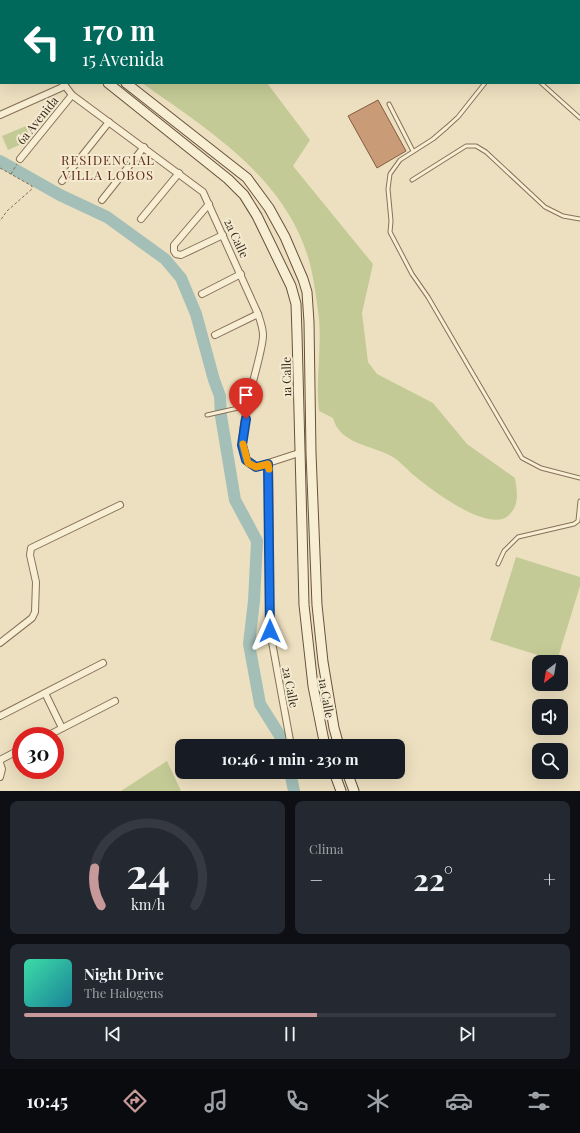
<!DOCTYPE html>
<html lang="es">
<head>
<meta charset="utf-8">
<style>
	:root { --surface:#171b24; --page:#242831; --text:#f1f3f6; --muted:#9ea1a6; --line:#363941; --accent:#c7999a }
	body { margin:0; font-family:"Playfair Display",serif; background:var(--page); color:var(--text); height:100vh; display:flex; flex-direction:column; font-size:15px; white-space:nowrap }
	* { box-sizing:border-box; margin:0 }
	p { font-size:13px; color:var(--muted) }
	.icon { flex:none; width:22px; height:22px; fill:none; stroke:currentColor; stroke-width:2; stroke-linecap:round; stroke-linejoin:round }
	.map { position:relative; height:791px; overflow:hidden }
	.details { display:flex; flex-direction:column; gap:10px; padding:10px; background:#0d0f14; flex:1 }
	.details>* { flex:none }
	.hud { position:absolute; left:0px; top:0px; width:580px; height:84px; box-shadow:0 4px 16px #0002; background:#00695c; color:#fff; overflow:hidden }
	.needle { width:26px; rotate:211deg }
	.tools { position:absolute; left:532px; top:655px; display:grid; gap:8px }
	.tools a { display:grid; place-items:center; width:36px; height:36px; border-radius:8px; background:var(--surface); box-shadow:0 4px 16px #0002; font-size:20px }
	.speed { position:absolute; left:12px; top:727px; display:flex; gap:8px; font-size:20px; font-weight:700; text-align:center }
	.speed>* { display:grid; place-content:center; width:52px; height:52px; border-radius:50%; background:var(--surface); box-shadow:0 4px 16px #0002; line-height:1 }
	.speed .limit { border:6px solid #d22; background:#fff; color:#111 }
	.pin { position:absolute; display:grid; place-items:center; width:34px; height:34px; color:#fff; margin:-41px -17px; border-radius:50% 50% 50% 0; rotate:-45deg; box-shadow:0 0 4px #0007 }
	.pin .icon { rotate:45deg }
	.me { position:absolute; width:44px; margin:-22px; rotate:0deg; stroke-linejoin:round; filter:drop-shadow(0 0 3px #0008) }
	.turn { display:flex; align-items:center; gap:14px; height:84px; padding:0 16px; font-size:18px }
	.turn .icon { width:52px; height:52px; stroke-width:2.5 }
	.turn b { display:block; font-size:28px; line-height:34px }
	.big { font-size:30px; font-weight:700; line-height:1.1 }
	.details .widget { flex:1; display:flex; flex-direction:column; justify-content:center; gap:6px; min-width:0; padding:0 14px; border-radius:8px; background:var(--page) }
	.details .dial { align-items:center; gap:0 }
	.dial svg { height:104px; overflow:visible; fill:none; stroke:var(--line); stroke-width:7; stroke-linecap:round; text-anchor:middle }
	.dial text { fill:var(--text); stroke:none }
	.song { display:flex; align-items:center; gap:12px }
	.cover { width:48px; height:48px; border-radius:6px; background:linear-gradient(135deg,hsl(160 70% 55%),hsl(190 70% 35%)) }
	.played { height:4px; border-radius:2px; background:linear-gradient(90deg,var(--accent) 55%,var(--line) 55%) }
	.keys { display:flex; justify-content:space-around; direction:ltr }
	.heat { display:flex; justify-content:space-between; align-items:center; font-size:22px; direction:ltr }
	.details .tiles { flex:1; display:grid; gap:10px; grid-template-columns:1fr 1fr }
	.widget:last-child { grid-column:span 2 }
	.trip { position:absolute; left:175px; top:739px; width:230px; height:40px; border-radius:8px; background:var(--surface); box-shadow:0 4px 16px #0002; font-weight:700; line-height:40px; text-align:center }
	.menu { display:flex; height:64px; justify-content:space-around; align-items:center; background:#090b0e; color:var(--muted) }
	.menu .icon { width:28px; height:28px }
	.menu .on { color:var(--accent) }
	.menu b { font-size:18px; color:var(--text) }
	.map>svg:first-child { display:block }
</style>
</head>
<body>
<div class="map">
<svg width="580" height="791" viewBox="0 0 580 791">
	<rect width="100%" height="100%" fill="#ede0c0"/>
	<!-- green -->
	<g fill="#c3ca95">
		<polygon points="68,0 212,0 68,1"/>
		<path d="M142,83H267L310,140L293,166L373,264L362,313L368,362L377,374L433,403L467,444L515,478C517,492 520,504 509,515C490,534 433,491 416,477C408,471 402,463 393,457C373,445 340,445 333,418L319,411C315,378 323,344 318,311C315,289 312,264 303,243C275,171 203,126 142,83Z"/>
		<polygon points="26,126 31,140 8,150 2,136"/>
		<polygon points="516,557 580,577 580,586 557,661 490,640"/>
		<polygon points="167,761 181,791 121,791"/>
	</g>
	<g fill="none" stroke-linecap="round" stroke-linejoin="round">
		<!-- river -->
		<g stroke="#a3bfb7" stroke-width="12">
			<polyline points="0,161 60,195 107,217 165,259 181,278 196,314 214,380 220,396 221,416 235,500 257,541 254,601 249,644 260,704 282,739 284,746"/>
			<polyline points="290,772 294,791"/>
		</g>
	</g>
	<!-- building -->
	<g fill="#ca9b77" stroke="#845c3f">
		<polygon points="486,0 523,0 522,1"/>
		<polygon points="539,0 580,0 580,8 579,9 579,1"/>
		<polygon points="580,35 580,83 579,82"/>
		<polygon points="378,100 406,151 377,168 348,116"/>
	</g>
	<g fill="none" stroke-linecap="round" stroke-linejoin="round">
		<defs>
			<g id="lane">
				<polyline points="485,83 458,117 447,127 433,139 400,160 390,174 388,189 391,221 390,232 412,274 428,297 522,458 541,468 580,478"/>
				<polyline points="541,83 580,118"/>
				<polyline points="389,104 413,151"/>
				<polyline points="412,180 466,146 476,146 486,152 545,207 563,216 580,219"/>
				<polyline points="207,415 247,406"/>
				<polyline points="498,564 504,551 518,537 574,524 578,521 580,501"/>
			</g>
			<g id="street">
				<polyline points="11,0 11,1"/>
				<polyline points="0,20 1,19"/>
				<polyline points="0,66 1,65"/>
				<path d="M63,83L72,95L203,192L258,314C260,320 263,328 263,335C264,358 222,458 256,467L299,453"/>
				<polyline points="0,115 65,86"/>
				<polyline points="20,159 72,95"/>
				<polyline points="62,181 109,122"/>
				<polyline points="102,200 144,147"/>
				<polyline points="209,204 174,245 174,251 176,254 181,255 223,235"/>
				<polyline points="141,219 179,173"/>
				<polyline points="202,294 241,274"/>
				<polyline points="215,335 258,314"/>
				<polyline points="269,464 270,631 291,746"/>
				<polyline points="0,643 32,618 35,612 36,582 30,555 31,548 120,505"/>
				<polyline points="45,693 62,728"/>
				<polyline points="0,716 103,663"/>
				<polyline points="47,736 115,701"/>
				<polyline points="0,760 21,749"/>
				<polyline points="0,763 2,769 0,777"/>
			</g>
			<g id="secondary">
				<polyline points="50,0 50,1"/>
				<polyline points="62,0 62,1"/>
				<polyline points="108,83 228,179 244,195 257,216 291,286 296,304 297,334 304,605 313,686 325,746"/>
				<polyline points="126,83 247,178 269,208 285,237 303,279 307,292 309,322 311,453 317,605 323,662 334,728 339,746"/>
				<polyline points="334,772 341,791"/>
				<polyline points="347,772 354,791"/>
			</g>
		</defs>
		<!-- lane casing -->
		<use href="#lane" stroke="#867159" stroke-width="5"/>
		<!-- street casing -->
		<use href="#street" stroke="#867159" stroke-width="8"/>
		<!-- secondary casing -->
		<use href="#secondary" stroke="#67523c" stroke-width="11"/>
		<!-- path -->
		<g stroke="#867159" stroke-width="1" stroke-dasharray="3 2" stroke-linecap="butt">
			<polyline points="0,168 32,186 32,189 7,211 0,221"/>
			<polyline points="11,174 17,164"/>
		</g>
		<!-- lane -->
		<use href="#lane" stroke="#f8eed3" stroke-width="3"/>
		<!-- street -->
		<use href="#street" stroke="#f8eed3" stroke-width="6"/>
		<!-- secondary -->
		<use href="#secondary" stroke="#f8eed3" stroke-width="9"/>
	</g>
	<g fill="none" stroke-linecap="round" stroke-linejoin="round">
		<defs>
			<polyline id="route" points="246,419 242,445 246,460 256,467 268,464 270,631"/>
		</defs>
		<!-- route casing -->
		<use href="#route" stroke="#114b97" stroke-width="10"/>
		<!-- route -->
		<use href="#route" stroke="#1a73e8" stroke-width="7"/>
		<!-- slow -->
		<polyline stroke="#f59e0b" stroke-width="7" points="243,444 248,463 256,467 268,464 269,469"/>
	</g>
	<g text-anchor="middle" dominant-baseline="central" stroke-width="4" stroke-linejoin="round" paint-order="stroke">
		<!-- street labels -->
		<g font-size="12" fill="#35291d" stroke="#f4ead0">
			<text transform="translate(37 120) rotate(-51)">6a Avenida</text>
			<text transform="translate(237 238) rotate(65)">2a Calle</text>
			<text transform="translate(286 377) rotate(-91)">1a Calle</text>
			<text transform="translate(291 687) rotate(79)">2a Calle</text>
			<text transform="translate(327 698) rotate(80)">1a Calle</text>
		</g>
		<!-- neighbourhood labels -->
		<g font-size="13" letter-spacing="1" fill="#612d1d" stroke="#f4ead0">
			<text x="108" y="159">RESIDENCIAL<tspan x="108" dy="15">VILLA LOBOS</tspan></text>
		</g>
	</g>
</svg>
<div class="tools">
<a><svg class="needle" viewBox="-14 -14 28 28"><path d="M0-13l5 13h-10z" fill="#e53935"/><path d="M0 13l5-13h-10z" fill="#9ea1a6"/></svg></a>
<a><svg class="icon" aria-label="sound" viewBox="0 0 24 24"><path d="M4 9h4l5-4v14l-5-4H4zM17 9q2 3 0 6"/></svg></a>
<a><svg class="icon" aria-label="search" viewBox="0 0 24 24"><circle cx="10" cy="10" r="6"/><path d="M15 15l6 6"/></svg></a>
</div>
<div class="speed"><div class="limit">30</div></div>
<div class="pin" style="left:246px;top:419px;background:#d93025"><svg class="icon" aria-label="arrive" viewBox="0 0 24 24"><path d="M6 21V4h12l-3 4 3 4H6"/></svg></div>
<svg class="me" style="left:270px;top:631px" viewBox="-20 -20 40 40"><path d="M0-17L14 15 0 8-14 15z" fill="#1a73e8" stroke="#fff" stroke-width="4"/></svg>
<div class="trip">10:46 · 1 min · 230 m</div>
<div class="hud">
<div class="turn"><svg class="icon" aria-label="left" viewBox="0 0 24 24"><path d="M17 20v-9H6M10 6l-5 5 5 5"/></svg><div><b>170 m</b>15 Avenida</div></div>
</div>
</div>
<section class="details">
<div class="tiles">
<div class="widget dial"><svg viewBox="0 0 100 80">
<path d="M14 69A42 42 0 1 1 86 69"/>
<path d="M14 69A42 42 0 0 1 9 40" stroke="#c7999a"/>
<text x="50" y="56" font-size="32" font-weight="700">24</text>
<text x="50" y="72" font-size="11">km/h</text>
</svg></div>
<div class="widget"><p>Clima</p>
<div class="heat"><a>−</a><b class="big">22°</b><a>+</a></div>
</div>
<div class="widget">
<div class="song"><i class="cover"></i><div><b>Night Drive</b><p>The Halogens</p></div></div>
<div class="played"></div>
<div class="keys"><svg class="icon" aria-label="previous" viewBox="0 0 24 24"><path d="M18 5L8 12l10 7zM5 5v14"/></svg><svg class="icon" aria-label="pause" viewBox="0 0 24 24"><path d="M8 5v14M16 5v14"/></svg><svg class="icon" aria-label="next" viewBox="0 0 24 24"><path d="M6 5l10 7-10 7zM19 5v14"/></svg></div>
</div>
</div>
</section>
<nav class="menu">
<b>10:45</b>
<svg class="icon on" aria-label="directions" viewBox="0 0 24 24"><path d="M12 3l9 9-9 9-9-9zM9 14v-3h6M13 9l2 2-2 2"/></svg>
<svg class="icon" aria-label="music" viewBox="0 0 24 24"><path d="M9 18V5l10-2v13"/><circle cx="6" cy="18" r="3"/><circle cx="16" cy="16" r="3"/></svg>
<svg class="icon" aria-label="phone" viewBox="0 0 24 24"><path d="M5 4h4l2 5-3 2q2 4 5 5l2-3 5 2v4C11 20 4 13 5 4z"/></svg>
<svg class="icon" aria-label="climate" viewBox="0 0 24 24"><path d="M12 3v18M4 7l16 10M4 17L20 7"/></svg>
<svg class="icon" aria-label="car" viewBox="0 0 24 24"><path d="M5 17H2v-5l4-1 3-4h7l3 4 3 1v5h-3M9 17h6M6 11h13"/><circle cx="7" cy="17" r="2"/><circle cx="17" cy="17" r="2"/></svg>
<svg class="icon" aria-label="filters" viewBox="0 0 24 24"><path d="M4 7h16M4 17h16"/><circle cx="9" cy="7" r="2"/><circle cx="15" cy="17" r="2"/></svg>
</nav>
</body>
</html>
